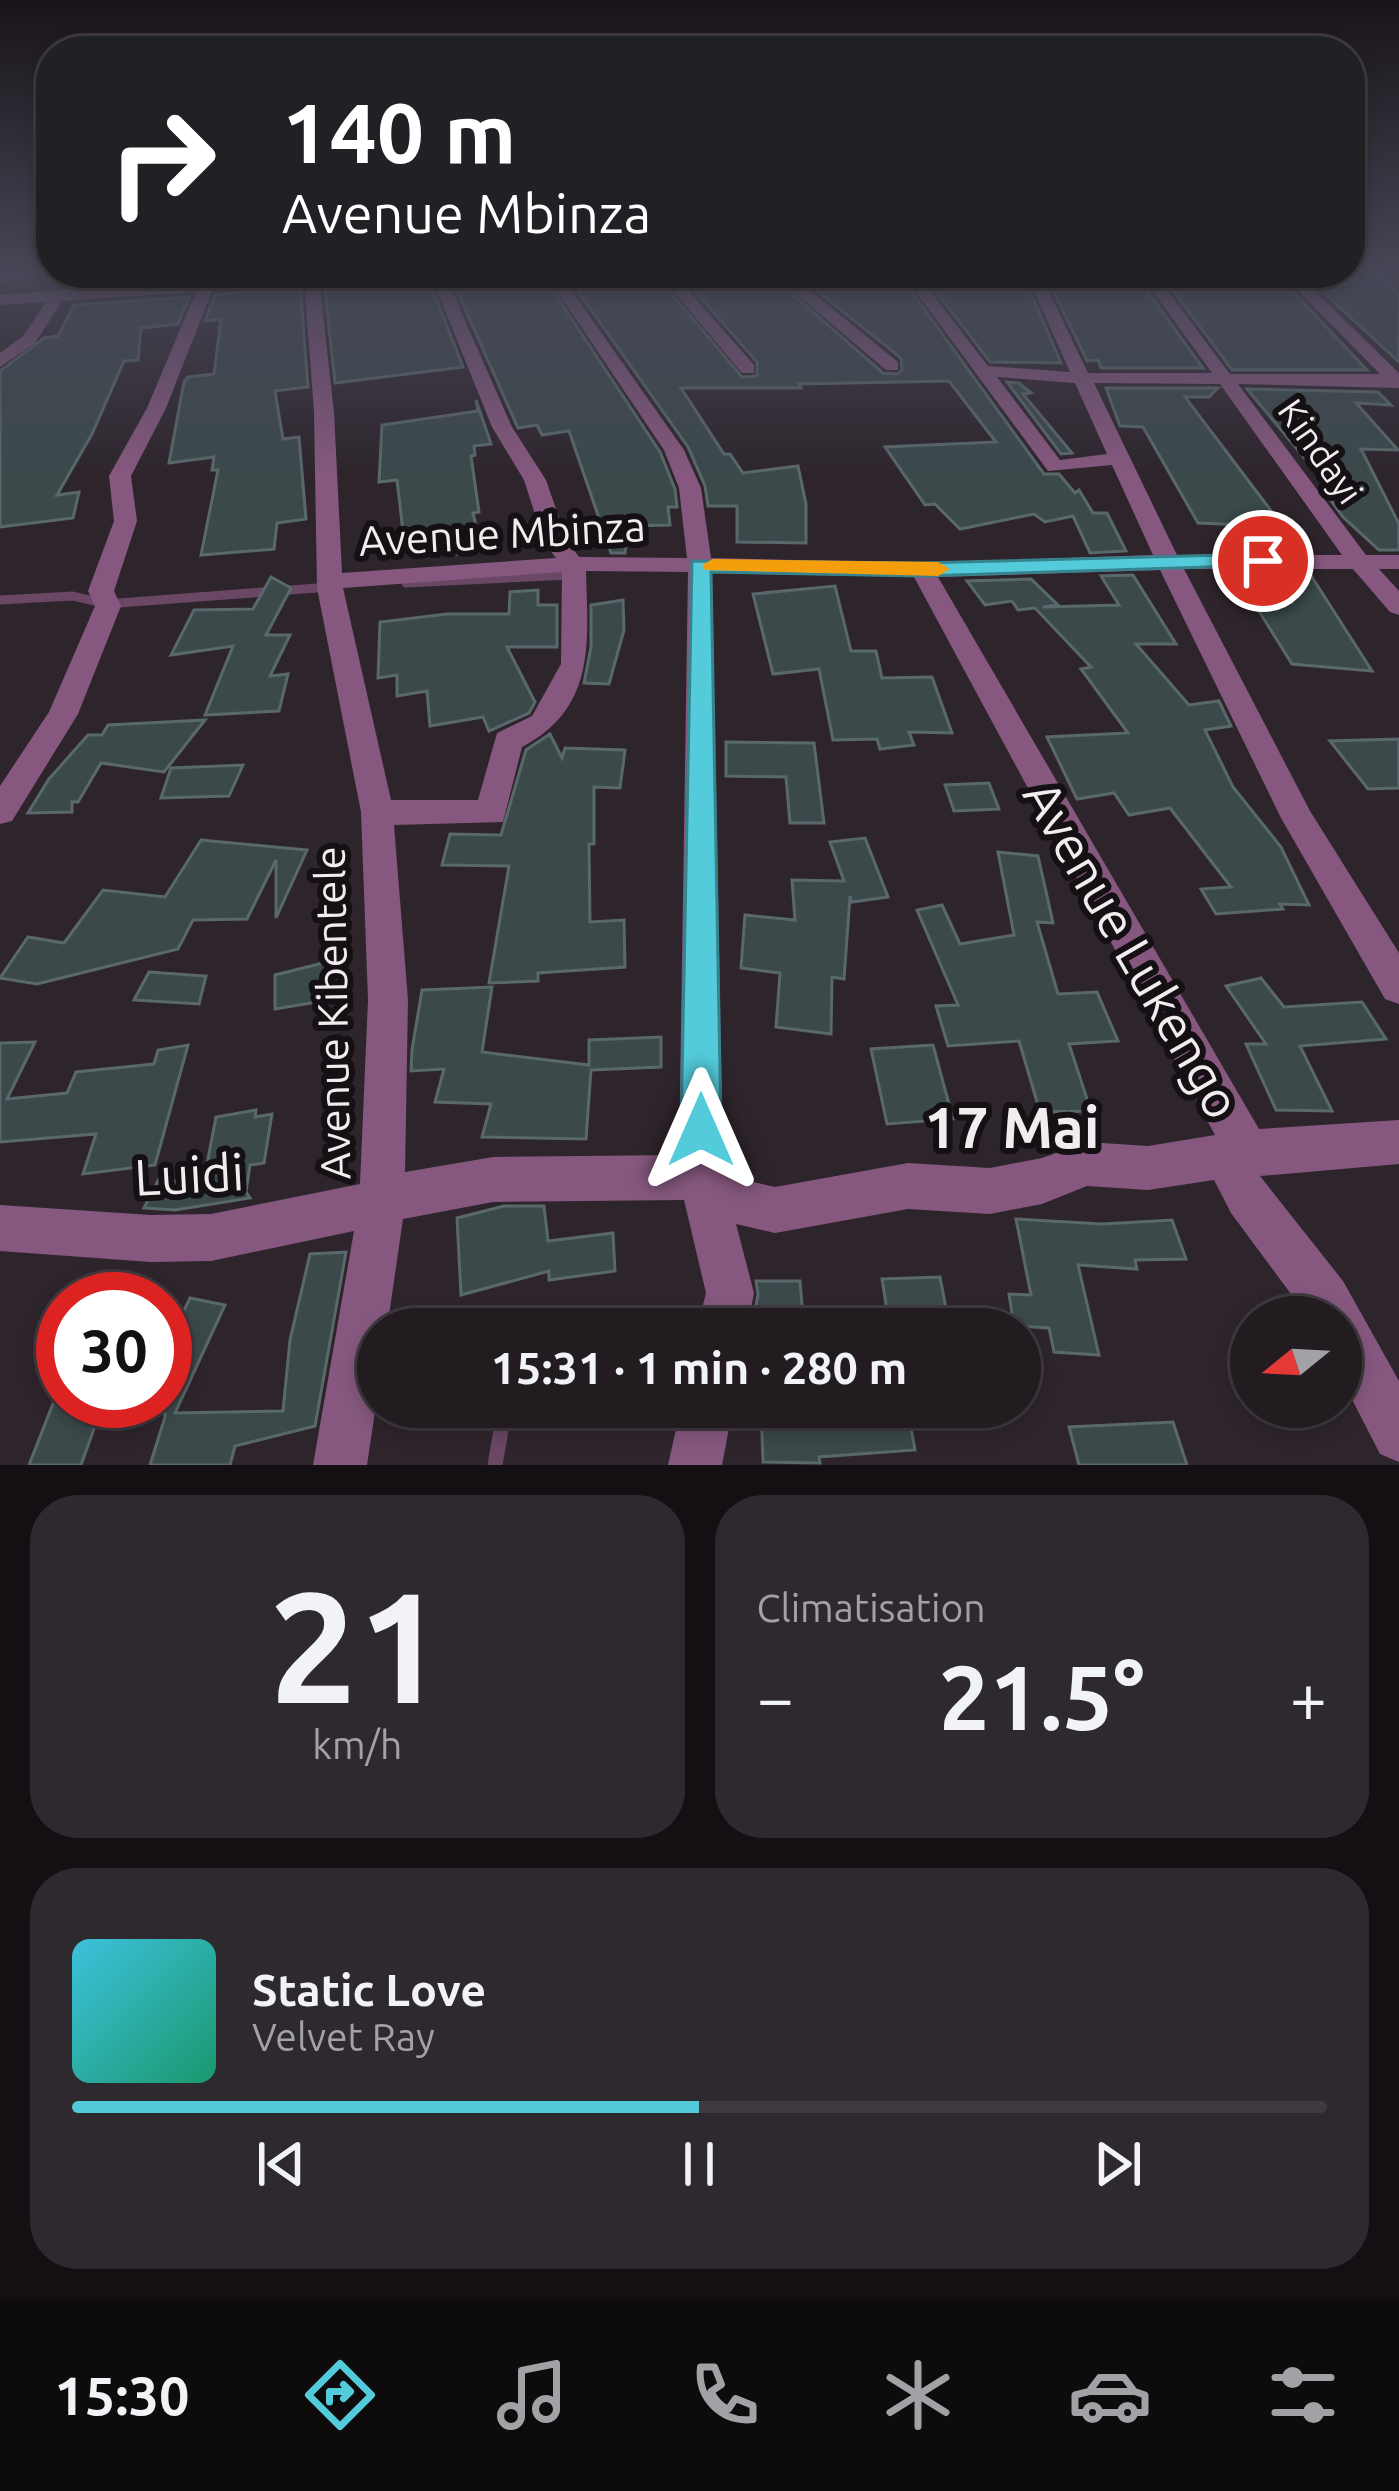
<!DOCTYPE html>
<html lang="fr">
<head>
<meta charset="utf-8">
<style>
	:root { --surface:#221c21; --page:#2e292e; --text:#f1f3f6; --muted:#a2a1a5; --line:#3f3a3f; --accent:#53cbdb }
	body { margin:0; font-family:Ubuntu,sans-serif; background:var(--page); color:var(--text); height:100vh; display:flex; flex-direction:column; font-size:45px; white-space:nowrap }
	* { box-sizing:border-box; margin:0 }
	p { font-size:39px; color:var(--muted) }
	.icon { flex:none; width:66px; height:66px; fill:none; stroke:currentColor; stroke-width:2; stroke-linecap:round; stroke-linejoin:round }
	.map { position:relative; height:1465px; overflow:hidden }
	.drawer { display:flex; flex-direction:column; gap:30px; padding:30px; background:#130f12; flex:1 }
	.drawer>* { flex:none }
	.top-card { position:absolute; left:36px; top:36px; width:1329px; height:252px; border-radius:48px; box-shadow:0 6px 18px #0003,0 0 0 3px var(--line); background:#202124; color:#fff; overflow:hidden }
	.needle { width:78px; rotate:252deg }
	.tools { position:absolute; left:1230px; top:1296px; display:grid; gap:24px }
	.tools a { display:grid; place-items:center; width:132px; height:132px; border-radius:50%; background:var(--surface); box-shadow:0 6px 18px #0003,0 0 0 3px var(--line); font-size:60px }
	.speed { position:absolute; left:36px; top:1272px; display:flex; gap:24px; font-size:60px; font-weight:700; text-align:center }
	.speed>* { display:grid; place-content:center; width:156px; height:156px; border-radius:50%; background:var(--surface); box-shadow:0 6px 18px #0003,0 0 0 3px var(--line); line-height:1 }
	.speed .limit { border:18px solid #d22; background:#fff; color:#111 }
	.pin { position:absolute; display:grid; place-items:center; width:102px; height:102px; color:#fff; margin:-51px; border:6px solid #fff; border-radius:50%; box-shadow:0 3px 12px #0007 }
	.me { position:absolute; width:132px; margin:-66px; rotate:0deg; stroke-linejoin:round; filter:drop-shadow(0 0 9px #0008) }
	.turn { display:flex; align-items:center; gap:42px; height:252px; padding:0 48px; font-size:54px }
	.turn .icon { width:156px; height:156px; stroke-width:2.5 }
	.turn b { display:block; font-size:84px; line-height:102px }
	.big { font-size:90px; font-weight:700; line-height:1.1 }
	.drawer .widget { flex:1; display:flex; flex-direction:column; justify-content:center; gap:18px; min-width:0; padding:0 42px; border-radius:48px; background:var(--page) }
	.drawer .dial { align-items:center; gap:0 }
	.dial b { font-size:156px; line-height:1 }
	.song { display:flex; align-items:center; gap:36px }
	.cover { width:144px; height:144px; border-radius:18px; background:linear-gradient(135deg,hsl(190 70% 55%),hsl(160 70% 35%)) }
	.played { height:12px; border-radius:6px; background:linear-gradient(90deg,var(--accent) 50%,var(--line) 50%) }
	.keys { display:flex; justify-content:space-around; direction:ltr }
	.heat { display:flex; justify-content:space-between; align-items:center; font-size:66px; direction:ltr }
	.drawer .tiles { flex:1; display:grid; gap:30px; grid-template-columns:1fr 1fr }
	.widget:last-child { grid-column:span 2 }
	.trip { position:absolute; left:357px; top:1308px; width:684px; height:120px; border-radius:60px; background:var(--surface); box-shadow:0 6px 18px #0003,0 0 0 3px var(--line); font-weight:700; line-height:120px; text-align:center }
	.tabs { display:flex; height:192px; justify-content:space-around; align-items:center; background:#0e0b0d; color:var(--muted) }
	.tabs .icon { width:84px; height:84px }
	.tabs .selected { color:var(--accent) }
	.tabs b { font-size:54px; color:var(--text) }
	.map>svg:first-child { display:block }
</style>
</head>
<body>
<div class="map">
<svg width="1399" height="1465" viewBox="0 0 1399 1465">
	<rect width="100%" height="100%" fill="#2e252c"/>
	<g fill="none" stroke-linecap="round" stroke-linejoin="round">
		<!-- stream-far1 -->
		<g stroke="#694765" stroke-width="9">
			<polyline points="406,583 569,575"/>
			<polyline points="0,600 73,596 106,604 330,587"/>
		</g>
		<!-- stream -->
		<polyline stroke="#694765" stroke-width="15" points="495,1465 505,1407"/>
	</g>
	<!-- building -->
	<g fill="#3b494b" stroke="#59686a" stroke-width="3">
		<polygon points="90,273 226,273 85,284"/>
		<polygon points="331,273 426,273 463,367 335,383 324,280"/>
		<polygon points="449,273 541,273 660,452 675,489 677,507 668,507 670,525 628,526 625,553 611,553 569,431 542,435 537,425 518,428"/>
		<polygon points="565,273 654,273 742,377 757,376 757,362 679,273 768,273 883,373 898,374 902,370 901,358 795,273 898,273 1044,474 1059,474 1075,493 1079,490 1093,513 1107,513 1126,551 1090,553 1073,516 1045,522 1034,514 960,529 935,504 925,505 885,447 996,442 949,381 799,384 801,388 681,388 724,454 730,454 743,473 798,466 806,504 806,543 737,542 737,506 708,506 705,486 688,447"/>
		<polygon points="922,273 1022,273 1061,363 990,362"/>
		<polygon points="1045,273 1127,273 1139,280 1203,368 1101,368 1098,360 1087,361"/>
		<polygon points="1197,273 1265,273 1282,280 1367,370 1232,370 1166,281 1204,282"/>
		<polygon points="1339,273 1382,275 1399,294 1399,362 1311,281 1347,283"/>
		<polygon points="300,284 308,387 275,391 283,439 299,437 306,519 277,523 274,549 201,555 218,470 212,470 214,457 169,463 184,382 188,377 214,374 221,319 205,321 215,295"/>
		<polygon points="189,297 178,324 141,328 138,360 124,361 92,434 57,495 79,492 73,518 0,527 0,371 44,338 58,336 74,305"/>
		<polygon points="1007,382 1019,383 1031,393 1023,394 1072,453 1061,454"/>
		<polygon points="1106,388 1218,388 1209,397 1185,397 1288,533 1279,532 1293,550 1262,550 1245,525 1198,523 1143,427 1120,426"/>
		<polygon points="1247,389 1378,392 1391,405 1356,403 1398,450 1361,449 1399,524 1399,550 1379,550 1343,517 1324,491 1332,491"/>
		<polygon points="476,400 491,444 474,446 475,455 471,456 479,512 473,513 482,550 457,554 454,542 405,549 397,480 379,482 382,425 478,411"/>
		<polygon points="1278,574 1310,574 1372,671 1292,664 1242,584 1287,587"/>
		<polygon points="1133,575 1176,644 1136,644 1189,705 1219,701 1231,726 1205,730 1233,787 1281,847 1309,905 1280,904 1283,909 1216,914 1201,889 1231,887 1170,808 1129,815 1114,793 1077,799 1047,737 1128,733 1081,669 1091,667 1035,608 1018,610 1012,601 985,605 967,581 1031,579 1058,605 1043,607 1119,605 1101,576"/>
		<polygon points="271,577 291,588 266,635 290,635 270,676 288,674 279,711 205,715 233,646 171,655 194,610 253,609"/>
		<polygon points="835,586 851,651 876,651 882,678 932,677 952,733 909,732 914,745 880,749 877,739 833,740 819,669 773,674 753,594"/>
		<polygon points="538,590 538,605 557,605 557,647 507,647 535,702 529,713 489,731 483,717 430,726 427,691 397,696 397,675 378,678 380,622 447,614 509,614 510,592"/>
		<polygon points="623,600 624,630 609,684 584,683 591,647 591,605"/>
		<polygon points="205,720 164,772 101,763 78,802 72,802 72,812 28,813 49,779 88,735 102,735 108,725"/>
		<polygon points="550,734 562,758 565,748 625,750 620,788 594,787 594,844 589,844 590,922 624,920 625,967 538,973 538,981 489,983 509,866 442,865 450,834 501,835 526,750"/>
		<polygon points="1399,739 1399,788 1368,789 1330,741"/>
		<polygon points="726,742 814,743 824,823 790,823 786,777 726,776"/>
		<polygon points="243,765 229,796 161,798 171,768"/>
		<polygon points="989,783 999,809 954,811 945,785"/>
		<polygon points="865,838 888,897 852,902 850,896 844,979 832,977 831,1034 776,1027 780,973 741,968 745,915 795,920 792,880 844,881 830,842"/>
		<polygon points="201,840 307,850 276,918 276,860 247,919 193,920 178,949 37,984 0,978 28,937 64,943 103,890 165,897"/>
		<polygon points="998,852 1038,856 1053,923 1037,922 1058,994 1097,992 1118,1041 1069,1044 1091,1111 1040,1112 1019,1041 948,1046 936,1006 958,1005 917,910 942,905 960,944 1014,935"/>
		<polygon points="335,960 337,987 322,990 323,1001 275,1009 275,975"/>
		<polygon points="149,972 206,976 199,1004 134,1000"/>
		<polygon points="1261,978 1284,1007 1362,1002 1386,1039 1300,1046 1332,1111 1276,1110 1246,1044 1266,1044 1226,986"/>
		<polygon points="492,987 482,1052 589,1065 589,1040 661,1037 661,1067 591,1070 586,1139 482,1137 491,1104 435,1102 444,1069 411,1071 412,1050 422,990"/>
		<polygon points="35,1042 7,1099 67,1093 76,1072 154,1064 158,1050 188,1045 155,1165 83,1174 96,1134 0,1142 0,1043"/>
		<polygon points="933,1045 953,1119 887,1124 871,1049"/>
		<polygon points="256,1110 255,1117 272,1114 264,1163 250,1165 246,1192 250,1198 175,1210 144,1208 159,1179 203,1185 216,1117"/>
		<polygon points="504,1206 544,1206 548,1241 613,1233 615,1271 549,1280 549,1271 461,1295 457,1218"/>
		<polygon points="1016,1219 1102,1224 1172,1220 1186,1259 1135,1260 1137,1269 1078,1265 1099,1355 1054,1352 1049,1328 1014,1326 1009,1294 1031,1295"/>
		<polygon points="346,1252 315,1426 235,1446 230,1465 150,1465 165,1417 165,1350 190,1298 225,1305 175,1413 283,1411 290,1340 310,1254"/>
		<polygon points="940,1277 950,1329 890,1329 882,1279"/>
		<polygon points="756,1281 800,1281 804,1329 752,1329 758,1294"/>
		<polygon points="54,1401 104,1401 81,1465 29,1465"/>
		<polygon points="761,1407 907,1407 915,1450 819,1457 820,1463 763,1462"/>
		<polygon points="1173,1422 1187,1465 1079,1465 1069,1427"/>
	</g>
	<g fill="none" stroke-linecap="round" stroke-linejoin="round">
		<!-- street -->
		<g fill="#86587f" fill-rule="evenodd">
			<polygon points="28,270 54,273 0,283 0,275"/>
			<path d="M284,273H327L319,278L334,412L342,573L556,558L544,542L524,480L492,427L430,273H444L512,427L546,480L567,541L579,557L687,558L679,488L664,450L545,273H559L684,450L701,488L711,558L922,563L1153,555L1112,465L1048,471L902,273H916L988,366L1070,372L1026,273H1040L1088,373H1212L1140,273H1154L1230,374H1380L1281,273H1296L1399,373V388L1238,384L1366,555H1399V569H1379L1399,591V615L1390,612L1353,569H1184L1310,811L1399,953V1004L1385,999L1281,818L1160,570L938,577L1259,1129L1399,1120V1164L1260,1176L1343,1281L1399,1381V1462L1380,1454L1341,1378V1317H1308L1231,1213L1214,1180L1148,1190L1087,1186L1042,1204L990,1214L908,1209L775,1233L736,1224L754,1293L747,1329H697L706,1293L684,1200L493,1202L403,1219L387,1329H378V1391L367,1465H313L354,1231L211,1261L151,1262L0,1251V1205L151,1215L211,1214L360,1184L368,1000L361,812L317,588L314,412L304,279L212,291L166,408L131,476L137,521L114,591L121,606L78,714L12,821L0,824V786L49,712L95,606L88,591L114,521L109,476L147,408L196,292L62,301L35,343L0,367V353L23,336L46,302L0,305V295ZM997,377L1075,383L1107,454L1060,460ZM1094,383L1220,384L1342,555H1177ZM586,571L688,572L679,1155L493,1157L405,1172L408,1000L394,825L503,822L522,747C596,708 588,644 586,571ZM562,572L561,664L532,716L497,733L478,800H391L343,588ZM712,573L914,577L1215,1135L1148,1146L1087,1142L1042,1158L990,1168L908,1163L775,1187L745,1180L723,1165Z"/>
			<polygon points="658,273 673,273 754,365 754,373 742,373"/>
			<polygon points="772,273 788,273 898,362 898,370 886,370"/>
			<polygon points="681,1407 733,1407 722,1465 668,1465"/>
		</g>
	</g>
	<!-- sky -->
	<linearGradient id="sky" x2="0" y2="1"><stop stop-color="#191418"/><stop offset="0.57" stop-color="#464656"/><stop offset="1" stop-color="#464656" stop-opacity="0"/></linearGradient>
	<rect width="1399" height="475" fill="url(#sky)"/>
	<!-- route -->
	<polygon fill="#53cbdb" stroke="#36848e" stroke-width="3" points="1263,554 1271,556 1271,565 922,576 711,572 721,1130 715,1143 701,1149 687,1143 681,1130 692,561 922,563"/>
	<!-- slow -->
	<polygon fill="#f59e0b" points="713,559 938,562 950,569 938,576 705,570 702,565"/>
	<g text-anchor="middle" dominant-baseline="central" stroke-width="12" stroke-linejoin="round" paint-order="stroke">
		<!-- far-street labels -->
		<g font-size="36" fill="#f2ecf1" stroke="#141013">
			<text transform="translate(1321 451) rotate(55)">Kindayi</text>
		</g>
		<!-- street labels -->
		<g font-size="42" fill="#f2ecf1" stroke="#141013">
			<text transform="translate(502 533) rotate(-3)">Avenue Mbinza</text>
			<text transform="translate(332 1013) rotate(-91)">Avenue Kibentele</text>
		</g>
		<!-- near-street labels -->
		<g font-size="51" fill="#f2ecf1" stroke="#141013">
			<text transform="translate(1133 949) rotate(60)">Avenue Lukengo</text>
			<text transform="translate(189 1174) rotate(-3)">Luidi</text>
		</g>
		<!-- near-quarter labels -->
		<g font-size="57" font-weight="bold" fill="#f2ecf1" stroke="#141013">
			<text x="1012" y="1127">17 Mai</text>
		</g>
	</g>
</svg>
<div class="tools">
<a><svg class="needle" viewBox="-14 -14 28 28"><path d="M0-13l5 13h-10z" fill="#e53935"/><path d="M0 13l5-13h-10z" fill="#a2a1a5"/></svg></a>
</div>
<div class="speed"><div class="limit">30</div></div>
<div class="pin" style="left:1263px;top:561px;background:#d93025"><svg class="icon" aria-label="arrive" viewBox="0 0 24 24"><path d="M6 21V4h12l-3 4 3 4H6"/></svg></div>
<svg class="me" style="left:701px;top:1130px" viewBox="-20 -20 40 40"><path d="M0-17L14 15 0 8-14 15z" fill="#53cbdb" stroke="#fff" stroke-width="4"/></svg>
<div class="trip">15:31 · 1 min · 280 m</div>
<div class="top-card">
<div class="turn"><svg class="icon" aria-label="right" viewBox="0 0 24 24"><path d="M7 20v-9h11M14 6l5 5-5 5"/></svg><div><b>140 m</b>Avenue Mbinza</div></div>
</div>
</div>
<section class="drawer">
<div class="tiles">
<div class="widget dial"><b>21</b><p>km/h</p></div>
<div class="widget"><p>Climatisation</p>
<div class="heat"><a>−</a><b class="big">21.5°</b><a>+</a></div>
</div>
<div class="widget">
<div class="song"><i class="cover"></i><div><b>Static Love</b><p>Velvet Ray</p></div></div>
<div class="played"></div>
<div class="keys"><svg class="icon" aria-label="previous" viewBox="0 0 24 24"><path d="M18 5L8 12l10 7zM5 5v14"/></svg><svg class="icon" aria-label="pause" viewBox="0 0 24 24"><path d="M8 5v14M16 5v14"/></svg><svg class="icon" aria-label="next" viewBox="0 0 24 24"><path d="M6 5l10 7-10 7zM19 5v14"/></svg></div>
</div>
</div>
</section>
<nav class="tabs">
<b>15:30</b>
<svg class="icon selected" aria-label="directions" viewBox="0 0 24 24"><path d="M12 3l9 9-9 9-9-9zM9 14v-3h6M13 9l2 2-2 2"/></svg>
<svg class="icon" aria-label="music" viewBox="0 0 24 24"><path d="M9 18V5l10-2v13"/><circle cx="6" cy="18" r="3"/><circle cx="16" cy="16" r="3"/></svg>
<svg class="icon" aria-label="phone" viewBox="0 0 24 24"><path d="M5 4h4l2 5-3 2q2 4 5 5l2-3 5 2v4C11 20 4 13 5 4z"/></svg>
<svg class="icon" aria-label="climate" viewBox="0 0 24 24"><path d="M12 3v18M4 7l16 10M4 17L20 7"/></svg>
<svg class="icon" aria-label="car" viewBox="0 0 24 24"><path d="M5 17H2v-5l4-1 3-4h7l3 4 3 1v5h-3M9 17h6M6 11h13"/><circle cx="7" cy="17" r="2"/><circle cx="17" cy="17" r="2"/></svg>
<svg class="icon" aria-label="filters" viewBox="0 0 24 24"><path d="M4 7h16M4 17h16"/><circle cx="9" cy="7" r="2"/><circle cx="15" cy="17" r="2"/></svg>
</nav>
</body>
</html>
